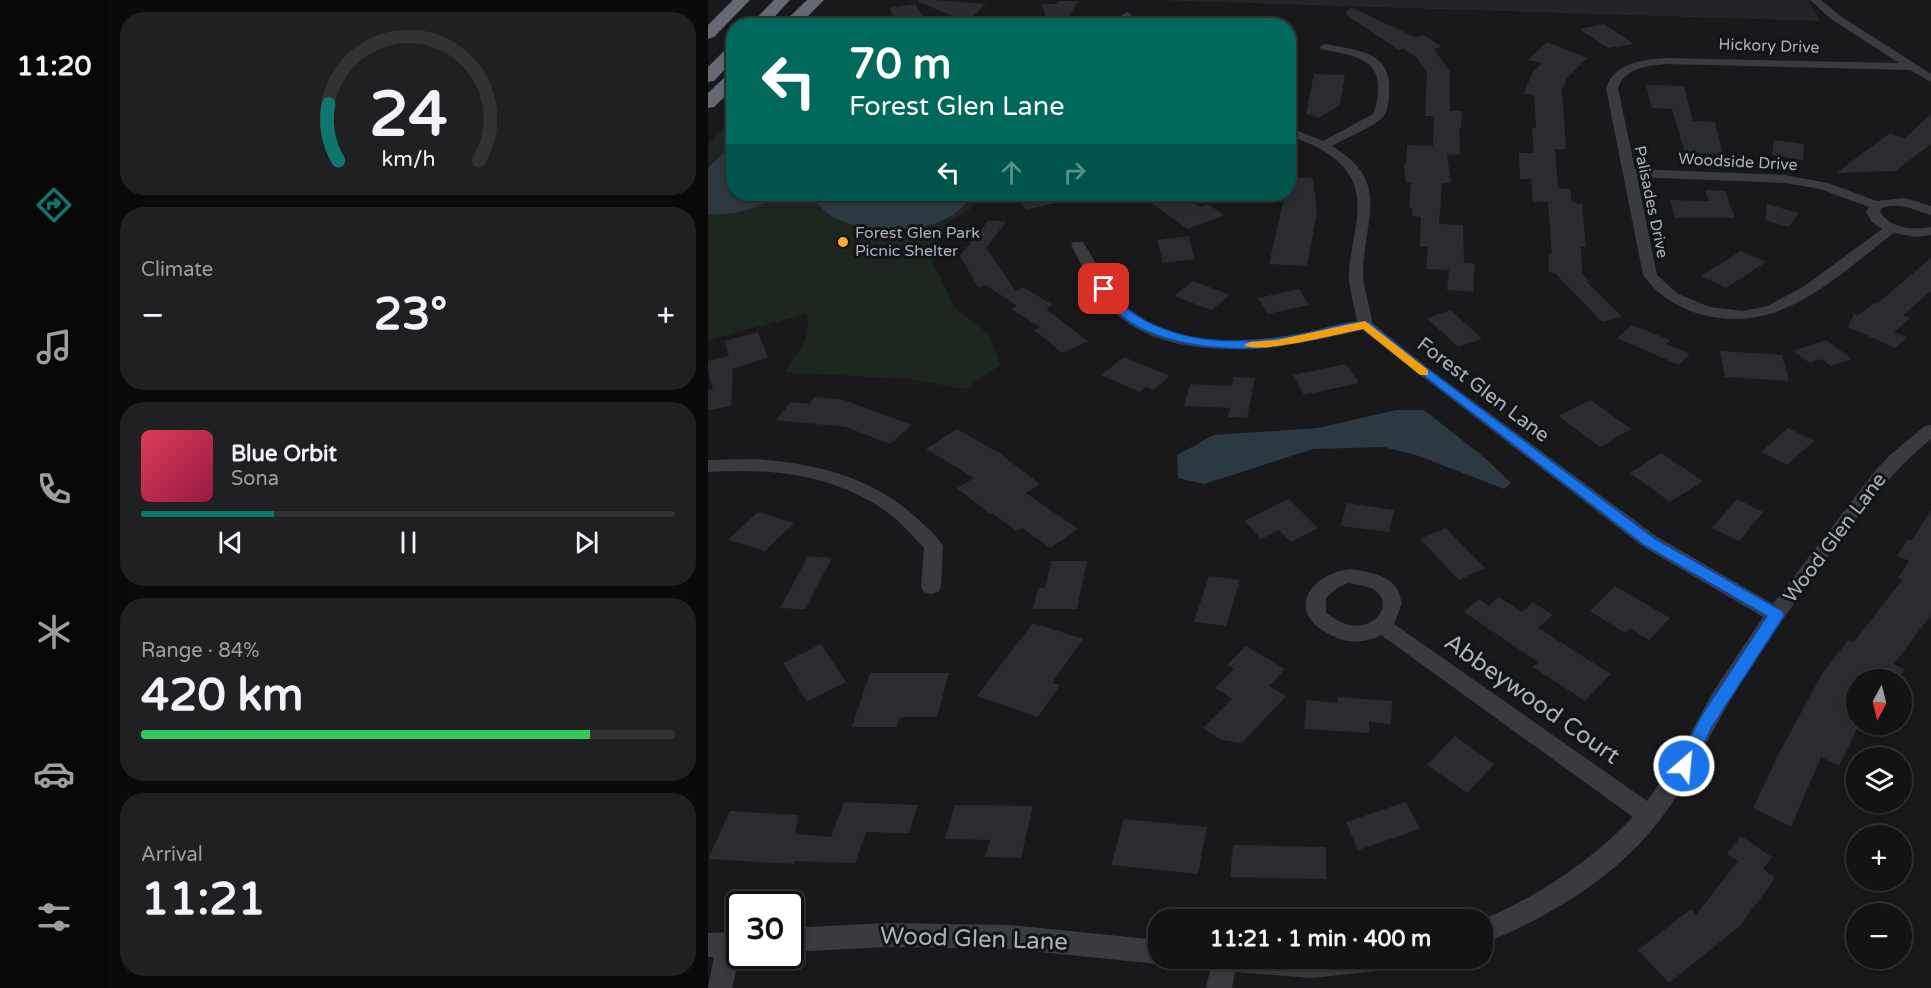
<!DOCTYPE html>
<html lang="en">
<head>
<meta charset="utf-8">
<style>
	:root { --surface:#131314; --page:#202022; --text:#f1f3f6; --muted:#9d9ea0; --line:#323234; --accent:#0f766e }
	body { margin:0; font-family:"Varela Round",sans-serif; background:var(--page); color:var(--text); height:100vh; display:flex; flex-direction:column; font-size:22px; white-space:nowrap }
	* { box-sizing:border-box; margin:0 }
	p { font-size:20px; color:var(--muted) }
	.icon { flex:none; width:33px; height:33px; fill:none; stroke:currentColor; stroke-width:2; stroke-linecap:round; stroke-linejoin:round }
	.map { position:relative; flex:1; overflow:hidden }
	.side { display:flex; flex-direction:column; gap:12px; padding:12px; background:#0a0a0b; width:600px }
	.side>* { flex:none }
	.guide { position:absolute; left:18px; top:18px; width:570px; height:183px; border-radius:24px; box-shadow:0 3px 9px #0003,0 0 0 2px var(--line); background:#00695c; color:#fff; overflow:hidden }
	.needle { width:39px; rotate:187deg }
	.controls { position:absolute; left:1138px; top:669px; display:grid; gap:12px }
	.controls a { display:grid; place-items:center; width:66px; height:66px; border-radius:50%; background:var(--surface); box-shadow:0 3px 9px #0003,0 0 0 2px var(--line); font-size:30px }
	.speed { position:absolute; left:18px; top:891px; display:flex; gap:12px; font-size:30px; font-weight:700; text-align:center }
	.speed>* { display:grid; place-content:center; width:78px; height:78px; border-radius:50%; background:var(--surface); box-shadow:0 3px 9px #0003,0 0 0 2px var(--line); line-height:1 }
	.speed .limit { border:3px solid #111; border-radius:9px; background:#fff; color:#111 }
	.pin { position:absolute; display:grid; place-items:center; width:51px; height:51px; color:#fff; margin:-26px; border-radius:12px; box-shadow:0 3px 9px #0006 }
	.me { position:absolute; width:66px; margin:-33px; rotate:27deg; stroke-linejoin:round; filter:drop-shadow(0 0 4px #0008) }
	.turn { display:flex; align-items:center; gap:21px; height:126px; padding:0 24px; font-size:27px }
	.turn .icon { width:78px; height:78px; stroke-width:2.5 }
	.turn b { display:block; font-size:42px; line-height:51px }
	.lanes { display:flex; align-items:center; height:57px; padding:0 24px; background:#0003; justify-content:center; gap:30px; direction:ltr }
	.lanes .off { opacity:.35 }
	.big { font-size:45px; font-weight:700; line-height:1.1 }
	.side .card { flex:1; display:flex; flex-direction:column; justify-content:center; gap:9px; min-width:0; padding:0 21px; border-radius:24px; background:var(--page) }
	.side .dial { align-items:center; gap:0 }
	.dial svg { height:156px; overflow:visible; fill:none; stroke:var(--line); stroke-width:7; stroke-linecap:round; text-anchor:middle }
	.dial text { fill:var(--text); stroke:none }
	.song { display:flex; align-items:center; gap:18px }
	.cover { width:72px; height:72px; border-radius:9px; background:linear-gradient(135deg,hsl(350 70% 55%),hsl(340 70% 35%)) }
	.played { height:6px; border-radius:3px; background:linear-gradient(90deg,var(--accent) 25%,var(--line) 25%) }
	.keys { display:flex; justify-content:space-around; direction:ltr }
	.heat { display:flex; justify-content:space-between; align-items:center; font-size:33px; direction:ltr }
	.charge { height:9px; border-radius:4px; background:linear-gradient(90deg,#34c759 84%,var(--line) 0) }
	.trip { position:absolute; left:440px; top:909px; width:345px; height:60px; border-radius:24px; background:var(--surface); box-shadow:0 3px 9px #0003,0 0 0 2px var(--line); font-weight:700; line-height:60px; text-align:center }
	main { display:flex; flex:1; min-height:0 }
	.tabs { display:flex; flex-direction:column; width:108px; justify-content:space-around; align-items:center; background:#080808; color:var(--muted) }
	.tabs .icon { width:42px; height:42px }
	.tabs .on { color:var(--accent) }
	.tabs b { font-size:27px; color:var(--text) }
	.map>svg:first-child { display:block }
</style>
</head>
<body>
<main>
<nav class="tabs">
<b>11:20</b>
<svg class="icon on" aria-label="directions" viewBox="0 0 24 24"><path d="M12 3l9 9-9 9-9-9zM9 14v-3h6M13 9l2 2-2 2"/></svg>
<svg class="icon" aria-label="music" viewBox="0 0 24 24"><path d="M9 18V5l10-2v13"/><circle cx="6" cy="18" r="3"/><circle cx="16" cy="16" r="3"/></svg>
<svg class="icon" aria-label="phone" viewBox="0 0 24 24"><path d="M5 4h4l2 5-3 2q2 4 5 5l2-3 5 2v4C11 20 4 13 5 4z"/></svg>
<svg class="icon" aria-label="climate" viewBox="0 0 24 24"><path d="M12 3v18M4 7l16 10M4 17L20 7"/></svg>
<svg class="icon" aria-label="car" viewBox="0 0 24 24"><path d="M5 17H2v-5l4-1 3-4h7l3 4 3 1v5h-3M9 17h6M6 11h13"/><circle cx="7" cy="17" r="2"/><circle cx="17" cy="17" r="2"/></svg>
<svg class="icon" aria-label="filters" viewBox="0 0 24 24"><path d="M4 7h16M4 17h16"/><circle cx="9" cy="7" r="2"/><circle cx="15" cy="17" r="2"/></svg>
</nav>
<section class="side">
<div class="card dial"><svg viewBox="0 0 100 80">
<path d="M14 69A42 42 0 1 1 86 69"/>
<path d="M14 69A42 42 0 0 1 9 40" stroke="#0f766e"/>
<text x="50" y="56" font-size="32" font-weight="700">24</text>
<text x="50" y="72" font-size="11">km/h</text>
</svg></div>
<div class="card"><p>Climate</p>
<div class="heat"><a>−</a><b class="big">23°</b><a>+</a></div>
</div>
<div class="card">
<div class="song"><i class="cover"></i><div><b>Blue Orbit</b><p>Sona</p></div></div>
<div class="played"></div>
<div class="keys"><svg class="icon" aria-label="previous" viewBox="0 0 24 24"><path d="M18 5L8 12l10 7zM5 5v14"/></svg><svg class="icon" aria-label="pause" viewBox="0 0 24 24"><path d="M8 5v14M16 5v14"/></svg><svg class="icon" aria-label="next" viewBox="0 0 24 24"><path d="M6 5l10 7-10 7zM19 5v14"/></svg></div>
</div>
<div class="card"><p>Range · 84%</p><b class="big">420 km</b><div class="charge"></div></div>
<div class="card"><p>Arrival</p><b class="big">11:21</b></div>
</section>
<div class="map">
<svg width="1223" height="988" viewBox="0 0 1223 988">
	<rect width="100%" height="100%" fill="#19191b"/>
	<!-- built -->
	<polygon fill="#242528" points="445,0 1100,0 1112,21"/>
	<!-- green -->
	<path fill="#1e271f" d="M25,118L26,194H274L267,206L236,225L222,256L247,308L282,335L292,365L257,389L199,379L76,372C88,355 106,336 98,314L0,340V144Z"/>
	<!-- water -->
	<g fill="#2d3941">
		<path d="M25,144L26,194H68C48,211 26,215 0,214V168Z"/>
		<path d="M109,194H264C242,237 164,237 125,217C119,214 113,207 107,202Z"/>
		<polygon points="688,410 716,410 778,459 803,483 796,489 711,456 676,447 605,449 496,484 470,478 469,455 506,435 610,428"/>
	</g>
	<!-- building -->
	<g fill="#2b2c2f">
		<polygon points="211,0 226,0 278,4 259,22 211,2"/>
		<polygon points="351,1 370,1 355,26 341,26 334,4 348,4"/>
		<polygon points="207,4 221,26 192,26 181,8"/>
		<polygon points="642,7 707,37 716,35 734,47 726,49 742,72 742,111 754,111 753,128 751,128 752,155 739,154 743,183 734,183 731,224 755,225 756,263 767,264 765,292 739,290 741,270 718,269 720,247 712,247 713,217 704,216 705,208 701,208 703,183 698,183 696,163 698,163 699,145 725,146 726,116 717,116 719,73 709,58 696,49 691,50 637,14"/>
		<polygon points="896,24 926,44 900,48 871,29"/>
		<polygon points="839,42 879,58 859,78 854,90 858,149 847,149 850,188 862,189 864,203 874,204 878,247 873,247 874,273 881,281 878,281 914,317 894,322 847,273 841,272 841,254 844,254 840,202 825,202 823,179 812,179 811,153 826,153 824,128 828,128 826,95 815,94 825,72 834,63 820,60"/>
		<polygon points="606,74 637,75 632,105 610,118 598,114"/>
		<polygon points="938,85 976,86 985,121 1007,122 1015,154 977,153 964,109 944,108"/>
		<polygon points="1223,114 1223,144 1187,171 1128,173 1182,133 1197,138"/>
		<polygon points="1066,140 1096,144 1095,160 1064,155"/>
		<polygon points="580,178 605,178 609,212 599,266 561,264 577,194 580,194"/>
		<polygon points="997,190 1017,191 1027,218 967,218 962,200 1001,201"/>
		<polygon points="305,194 362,194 363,199 318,210"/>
		<polygon points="430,194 472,194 492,207 500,204 516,215 480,229"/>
		<polygon points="1059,204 1090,213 1081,227 1057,220"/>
		<polygon points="281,220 298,222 278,248 308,291 315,287 345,305 338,309 380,341 354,353 326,330 332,327 303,309 309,306 278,285 270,287 252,256"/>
		<polygon points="480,236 487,259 455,263 449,240"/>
		<polygon points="1033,251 1058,262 1018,288 993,276"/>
		<polygon points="1223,258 1223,291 1195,315 1202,318 1186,332 1199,337 1187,348 1140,327 1146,314 1149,316 1166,303 1169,304"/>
		<polygon points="485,281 522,295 503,310 466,296"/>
		<polygon points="591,289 601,305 560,314 550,298"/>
		<polygon points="743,310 774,339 750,347 719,318"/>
		<polygon points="924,325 962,340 958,344 982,354 971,365 909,338"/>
		<polygon points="50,332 60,357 25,369 23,406 0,410 0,390 5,389 0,372 0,361 21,356 16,341"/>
		<polygon points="1118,340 1144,359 1123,366 1114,359 1102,363 1085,351"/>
		<polygon points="1012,351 1074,355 1081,381 1017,377"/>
		<polygon points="416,357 462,376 445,390 438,387 432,392 393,375"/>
		<polygon points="638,364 651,383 596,395 585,375"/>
		<polygon points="526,377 547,378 539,418 520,417 522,408 476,406 482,384 524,386"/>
		<polygon points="106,397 136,400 204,425 182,444 138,427 68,420 83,402 102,404"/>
		<polygon points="883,400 923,429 892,447 850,416"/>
		<polygon points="1080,428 1106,441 1079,465 1053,452"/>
		<polygon points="249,429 291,453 332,484 318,493 370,529 342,548 314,528 309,531 284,513 282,514 249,488 266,478 218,449"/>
		<polygon points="953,453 995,481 962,502 922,473"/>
		<polygon points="581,499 610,528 583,542 571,530 553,539 536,521"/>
		<polygon points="1029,499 1055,512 1031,541 1004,528"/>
		<polygon points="639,503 686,510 681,532 633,526"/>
		<polygon points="1223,510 1223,615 1186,664 1196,670 1190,680 1149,680 1149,729 1131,766 1113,757 1083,827 1045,808 1070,755 1114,674 1140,640 1145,643 1194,580 1190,578 1201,561 1189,556 1200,539 1203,541"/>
		<polygon points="50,512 86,523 57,551 20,540"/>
		<polygon points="738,528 777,568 751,580 712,539"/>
		<polygon points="100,556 124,558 97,609 72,608"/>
		<polygon points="343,561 379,561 369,609 325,609 330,588 337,588"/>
		<polygon points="501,576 532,580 518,626 486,622"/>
		<polygon points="907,586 962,618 941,640 922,628 917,633 882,611"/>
		<polygon points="791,597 814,612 825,602 845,615 830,628 903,674 877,701 825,667 830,662 756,612 771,599 781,606"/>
		<polygon points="325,623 375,639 344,683 352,685 330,717 269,696"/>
		<polygon points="113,644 138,682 99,702 75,663"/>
		<polygon points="538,646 577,669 561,686 578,696 534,743 513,740 495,728 524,699 507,688 526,669 519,665"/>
		<polygon points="162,673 241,673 229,717 192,717 189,727 144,727"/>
		<polygon points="630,697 684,701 683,724 661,722 661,733 596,729 599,700 630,703"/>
		<polygon points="747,736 786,764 759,793 719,765"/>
		<polygon points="136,802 210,805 201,833 158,832 147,863 87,861 86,864 0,859 22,811 90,815 87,834 123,837"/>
		<polygon points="698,802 712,829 650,850 638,822"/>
		<polygon points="247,805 325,806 313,858 277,857 282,840 237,839"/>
		<polygon points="416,819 499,827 490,874 403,865"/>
		<polygon points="1033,836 1064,857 1055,869 1067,878 1032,926 961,983 930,950 983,909 988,915 1030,861 1019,854"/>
		<polygon points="525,845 618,847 618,879 522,877"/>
	</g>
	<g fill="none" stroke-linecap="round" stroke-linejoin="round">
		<!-- minor -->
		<g fill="#393b41" fill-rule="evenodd">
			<path d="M1102,0H1113L1131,15L1223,74V82L1202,70L957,64C938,66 917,68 910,88L927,169L1077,175L1120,183L1169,201L1197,198L1223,206V215C1205,210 1194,202 1174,208L1172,212C1183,229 1205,230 1223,227V235L1207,237L1186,233C1127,277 1074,335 995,315C970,308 950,296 935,275L898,88C907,63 933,60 957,58L1191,63L1123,19ZM929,177L1077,183L1112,189L1161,207L1158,212L1164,222L1174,229L1095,287L1059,306L1035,311L1002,307L970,294L949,275Z"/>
			<polygon points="419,12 424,15 423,26 413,26 414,15"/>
			<path d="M617,44C648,50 685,51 681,93C681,101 680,113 673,119C660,130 639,137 624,146C684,182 656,218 655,273C655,290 663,307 664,323L719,367L948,536L1065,604L1167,471L1183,454L1217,426L1223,425V439C1175,479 1139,529 1103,580C1074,620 1045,662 1020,704C997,744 979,785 951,821C907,878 840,918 774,944V920C832,895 882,862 925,817L673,635C654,644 639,644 621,634C580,614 598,578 636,570C643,568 652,571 659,572C669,574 681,578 687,586C691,590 692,597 694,603L686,624L939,801L969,758L1005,692L1055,617L934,546L654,330C579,347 462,371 401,307C385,289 374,266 363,245L365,242H375C388,261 396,284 412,300C470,362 577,338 649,322C647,305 640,289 641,272C642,254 647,236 649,218C655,169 622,150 580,135V127L615,141L665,114C669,105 670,95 670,86C670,55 637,55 613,49L612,47ZM640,583C650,585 662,585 670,593C688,612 652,644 618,612V598L629,588Z"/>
			<path d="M46,459C108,463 168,478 213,522C221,529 230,537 235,546L233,587L230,592L223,594L216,592L213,587L216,548C204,535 191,520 176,510C124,474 62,468 0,472V460Z"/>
			<polygon points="178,923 302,925 450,940 450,958 460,958 450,964 302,949 178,947 82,952 82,928"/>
			<polygon points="32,932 32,956 24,988 0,988 6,957 0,957 0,933"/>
			<polygon points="490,958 691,958 687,967 678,970 603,978 527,972 524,988 498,988 502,970 494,967"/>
		</g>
		<!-- highway -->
		<g fill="#656972" fill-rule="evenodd">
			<polygon points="25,0 42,0 6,37 0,39 0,25"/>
			<polygon points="66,0 82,0 58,26 41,26"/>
			<polygon points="99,0 116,0 90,26 72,26"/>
			<polygon points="26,45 26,60 6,81 0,82 0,67 20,47"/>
			<polygon points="26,73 26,88 6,107 0,108 0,93 20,74"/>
		</g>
	</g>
	<!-- route -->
	<path fill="#1a73e8" stroke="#114b97" stroke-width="1.5" d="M396,286L400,287C406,294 411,303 418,308C469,347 538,346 598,333C614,330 646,319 661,322L717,367L946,538L1074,611L1076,615L1074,619L1005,725L982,771L976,773L970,771L968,766L994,715L1059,616L936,545L655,329C626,335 598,342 569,346C522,353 444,346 408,311C401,305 396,296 391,289Z"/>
	<!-- slow -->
	<path fill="#f59e0b" d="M657,321L720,370V375H712L655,329C635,333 548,355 536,345L542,342L569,340Z"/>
	<!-- markers -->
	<circle fill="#ffab2d" stroke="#131416" stroke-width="2" cx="135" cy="242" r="6"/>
	<g text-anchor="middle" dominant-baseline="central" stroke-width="6" stroke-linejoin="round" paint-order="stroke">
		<!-- far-street labels -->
		<g font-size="16" fill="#aab0bc" stroke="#131416">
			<text transform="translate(1061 46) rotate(2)">Hickory Drive</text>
			<text transform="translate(1030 162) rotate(3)">Woodside Drive</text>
			<text transform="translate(943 202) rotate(78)">Palisades Drive</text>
		</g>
		<!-- far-poi labels -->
		<g font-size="16" fill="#aab0bc" stroke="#131416" text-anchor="start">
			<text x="147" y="233">Forest Glen Park<tspan x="147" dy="18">Picnic Shelter</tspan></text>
		</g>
		<!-- street labels -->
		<g font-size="20" fill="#aab0bc" stroke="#131416">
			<text transform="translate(775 390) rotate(37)">Forest Glen Lane</text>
			<text transform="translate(1127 538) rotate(-53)">Wood Glen Lane</text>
		</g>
		<!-- near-street labels -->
		<g font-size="24" fill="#aab0bc" stroke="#131416">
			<text transform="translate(824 699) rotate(35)">Abbeywood Court</text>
			<text transform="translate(266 939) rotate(2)">Wood Glen Lane</text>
		</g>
	</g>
</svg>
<div class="controls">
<a><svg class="needle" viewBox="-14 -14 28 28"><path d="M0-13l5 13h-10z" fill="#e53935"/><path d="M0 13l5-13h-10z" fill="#9d9ea0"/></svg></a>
<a><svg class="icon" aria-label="layers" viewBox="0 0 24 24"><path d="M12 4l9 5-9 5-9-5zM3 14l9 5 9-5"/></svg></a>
<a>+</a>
<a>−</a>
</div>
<div class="speed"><div class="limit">30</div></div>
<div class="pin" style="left:396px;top:289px;background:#d93025"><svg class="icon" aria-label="arrive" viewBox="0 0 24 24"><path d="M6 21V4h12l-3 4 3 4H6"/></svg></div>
<svg class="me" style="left:976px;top:766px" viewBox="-20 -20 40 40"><circle r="17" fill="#1a73e8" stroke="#fff" stroke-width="3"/><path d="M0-11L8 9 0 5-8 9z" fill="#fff"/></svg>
<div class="trip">11:21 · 1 min · 400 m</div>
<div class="guide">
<div class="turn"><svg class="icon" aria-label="left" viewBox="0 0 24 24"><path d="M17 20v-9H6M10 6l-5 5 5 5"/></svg><div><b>70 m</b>Forest Glen Lane</div></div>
<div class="lanes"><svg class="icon" aria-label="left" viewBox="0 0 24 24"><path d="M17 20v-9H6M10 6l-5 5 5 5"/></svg><svg class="icon off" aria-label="ahead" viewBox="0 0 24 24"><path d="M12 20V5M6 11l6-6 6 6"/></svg><svg class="icon off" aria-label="right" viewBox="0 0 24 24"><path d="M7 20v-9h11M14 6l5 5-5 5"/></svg></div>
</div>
</div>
</main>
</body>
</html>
